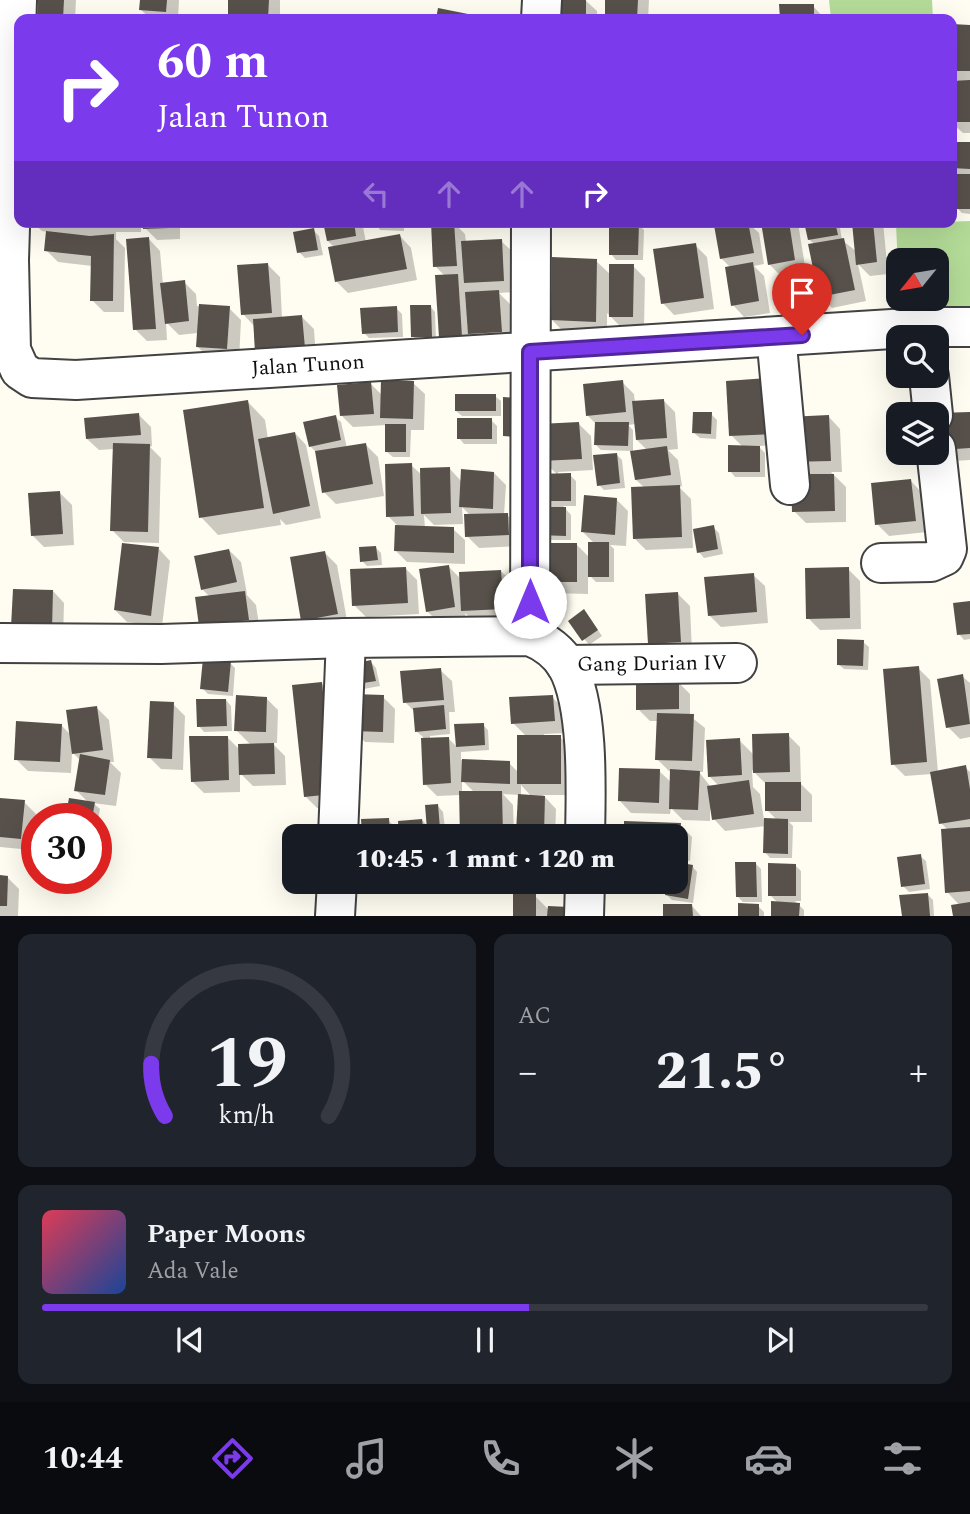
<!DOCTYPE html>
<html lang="id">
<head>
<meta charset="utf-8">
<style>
	:root { --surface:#171b24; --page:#20242c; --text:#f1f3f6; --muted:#9ea1a6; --line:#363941; --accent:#7c3aed }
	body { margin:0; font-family:Spectral,serif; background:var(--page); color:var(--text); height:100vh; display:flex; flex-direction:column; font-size:26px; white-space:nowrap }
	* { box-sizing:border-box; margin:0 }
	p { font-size:23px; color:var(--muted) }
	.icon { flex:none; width:38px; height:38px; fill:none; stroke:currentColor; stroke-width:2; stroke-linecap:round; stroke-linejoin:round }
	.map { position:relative; height:916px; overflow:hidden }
	.sheet { display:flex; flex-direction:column; gap:18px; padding:18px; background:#0d0f14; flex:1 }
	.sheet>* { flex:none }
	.guide { position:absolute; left:14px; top:14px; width:943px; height:214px; border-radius:14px; box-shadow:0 7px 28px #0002; background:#7c3aed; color:#fff; overflow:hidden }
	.needle { width:46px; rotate:240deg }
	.fabs { position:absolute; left:886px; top:248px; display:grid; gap:14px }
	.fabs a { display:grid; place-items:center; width:63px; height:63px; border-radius:14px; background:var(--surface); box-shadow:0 7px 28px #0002; font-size:35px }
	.speed { position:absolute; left:21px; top:803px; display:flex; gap:14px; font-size:35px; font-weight:700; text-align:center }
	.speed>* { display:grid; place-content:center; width:91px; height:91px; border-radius:50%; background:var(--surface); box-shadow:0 7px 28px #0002; line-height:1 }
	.speed .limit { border:10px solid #d22; background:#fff; color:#111 }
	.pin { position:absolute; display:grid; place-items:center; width:60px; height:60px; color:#fff; margin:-72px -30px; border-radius:50% 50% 50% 0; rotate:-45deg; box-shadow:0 0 7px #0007 }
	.pin .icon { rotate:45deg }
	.me { position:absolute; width:77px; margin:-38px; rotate:0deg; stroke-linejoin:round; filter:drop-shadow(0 0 5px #0008) }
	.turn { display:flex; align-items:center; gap:24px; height:147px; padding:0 28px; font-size:32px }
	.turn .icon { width:91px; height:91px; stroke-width:2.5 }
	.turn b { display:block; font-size:49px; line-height:60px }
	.lanes { display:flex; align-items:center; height:66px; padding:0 28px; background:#0003; justify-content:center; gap:35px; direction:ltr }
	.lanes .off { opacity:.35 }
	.big { font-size:52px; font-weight:800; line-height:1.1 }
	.sheet .tile { flex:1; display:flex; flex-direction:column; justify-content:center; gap:10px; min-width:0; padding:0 24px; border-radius:14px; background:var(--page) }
	.sheet .dial { align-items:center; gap:0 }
	.dial svg { height:182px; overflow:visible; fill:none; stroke:var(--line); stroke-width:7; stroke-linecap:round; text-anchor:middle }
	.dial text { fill:var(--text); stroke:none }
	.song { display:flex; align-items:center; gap:21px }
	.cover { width:84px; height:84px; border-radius:10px; background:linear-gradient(135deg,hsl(350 70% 55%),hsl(220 70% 35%)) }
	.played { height:7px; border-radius:4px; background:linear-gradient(90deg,var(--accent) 55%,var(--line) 55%) }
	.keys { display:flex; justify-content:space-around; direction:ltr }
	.heat { display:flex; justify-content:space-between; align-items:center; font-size:38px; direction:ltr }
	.sheet .tiles { flex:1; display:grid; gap:18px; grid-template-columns:1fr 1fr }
	.tile:last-child { grid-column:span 2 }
	.trip { position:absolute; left:282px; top:824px; width:406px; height:70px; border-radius:14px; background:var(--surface); box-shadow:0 7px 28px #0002; font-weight:800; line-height:70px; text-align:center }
	.menu { display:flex; height:112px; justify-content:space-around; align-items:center; background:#090b0e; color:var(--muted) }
	.menu .icon { width:49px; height:49px }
	.menu .active { color:var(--accent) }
	.menu b { font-size:32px; color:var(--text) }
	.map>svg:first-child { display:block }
</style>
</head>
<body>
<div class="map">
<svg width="970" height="916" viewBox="0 0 970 916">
	<rect width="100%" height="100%" fill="#fffdf1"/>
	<!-- forest -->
	<g fill="#b4dc98">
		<polygon points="829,0 932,0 933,19 831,19"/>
		<polygon points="970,221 970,313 900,316 899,299 936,299 936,261 898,261 898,268 896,224"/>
	</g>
	<!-- shadow -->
	<g fill="#0003" fill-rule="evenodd">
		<polygon points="40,0 76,0 75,19 38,19"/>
		<polygon points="142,0 179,0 178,18 186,19 151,19 141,10"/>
		<polygon points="230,0 280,0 280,19 229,19"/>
		<polygon points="585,0 597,11 597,19 555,19"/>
		<polygon points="607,0 649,0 648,19 606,19"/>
		<polygon points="781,6 813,6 825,19 781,19"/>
		<polygon points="952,26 970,27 970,133 963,133 952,123 952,82 959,82 952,75"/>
		<polygon points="952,144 970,144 970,214 962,213 957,208 957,179 952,179"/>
		<polygon points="32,222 141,222 141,232 116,232 116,239 125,248 124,312 104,312 92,300 92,266 58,262 46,250 48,232 42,231"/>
		<polygon points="145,222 180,222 180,239 157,240 145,228"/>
		<polygon points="325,222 362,222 366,242 400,236 411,248 417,280 348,293 336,281 335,248 328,241"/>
		<polygon points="375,222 404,222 404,231 380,230"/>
		<polygon points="453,222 465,234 466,242 501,241 513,252 515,292 499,293 510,304 513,343 481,345 472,336 473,348 453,349 445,276 435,266"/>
		<polygon points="747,222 759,233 764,264 754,266 764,276 770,313 744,317 733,305 731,268 721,258"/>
		<polygon points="763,222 798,223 806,272 781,276 769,264"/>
		<polygon points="806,222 839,222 842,240 857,252 854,222 883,222 888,274 870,276 858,264 866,301 832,308 820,296 815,245 809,239"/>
		<polygon points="919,222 940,222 939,225"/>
		<polygon points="638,224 644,230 643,260 616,260 611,254"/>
		<polygon points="313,230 319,236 323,255 305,258 299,252"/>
		<polygon points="149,239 160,251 163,285 184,282 196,294 197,306 229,308 241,320 239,360 209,358 198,347 198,333 179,335 166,322 167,340 147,341 135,329"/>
		<polygon points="695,245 707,257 714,309 674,315 663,303"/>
		<polygon points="596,261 611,275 633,266 645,278 644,328 622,328 607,313 607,333 564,332 552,320"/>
		<polygon points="268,265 280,277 282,318 302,317 314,329 316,359 255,327 243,314"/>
		<polygon points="430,306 435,312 436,341 418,342 413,336"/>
		<polygon points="396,308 402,314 403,337 369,338 364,333"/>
		<polygon points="768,380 784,445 758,446 765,453 765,477 735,477 730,471 743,447 731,435"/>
		<path d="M622,382L634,394L635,403L663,400L675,412L678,449L668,450L678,460L682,486L679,487L691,499L693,548L646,550L634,538L645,488L636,480L632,451L601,450L596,445V424L588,416ZM636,424L637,440L648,451L633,453V430L628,425Z"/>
		<polygon points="413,383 425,394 424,430 411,430 410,457 393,457 387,452 387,425 353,427 342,416 371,384 382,395"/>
		<polygon points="495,396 501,401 501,416 462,416 456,411"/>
		<polygon points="248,402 265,420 268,439 295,433 306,445 321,518 286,525 280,519 281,525 218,535 201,517"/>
		<polygon points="970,413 970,460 953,461 942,449"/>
		<polygon points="711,414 717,420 716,439 700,438 694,433"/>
		<polygon points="139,415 151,427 152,446 150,447 161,458 159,543 124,542 112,530 114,449 99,450 87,439"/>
		<polygon points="335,417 341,422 347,448 366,445 378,457 384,496 336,504 324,492 317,453 311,447"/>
		<polygon points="829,417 840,429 842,472 831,472 846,487 846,522 806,523 794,511 790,461"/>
		<polygon points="491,420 497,426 497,444 464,444 459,438"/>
		<polygon points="579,424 591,436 593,470 558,472 558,475 570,475 576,481 576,506 563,506 571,515 571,540 545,540 540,501 558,475 543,461"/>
		<polygon points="922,453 922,459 898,459 893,454"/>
		<polygon points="616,454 622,460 625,488 604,490 599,485"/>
		<polygon points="411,465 422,475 450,469 462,482 494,473 506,485 504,515 507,515 519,526 520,546 479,548 467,536 471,516 462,507 463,524 434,525 424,515 425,528 453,529 465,540 465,564 407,562 395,550 399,527 388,516"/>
		<polygon points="911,481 922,493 927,532 889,536 877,524"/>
		<polygon points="60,493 72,505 74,545 44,547 32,535"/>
		<polygon points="616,499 628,511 626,546 610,545 614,549 614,582 596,582 588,574 588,594 550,593 538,582 576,544 590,558 595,544 583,532"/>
		<polygon points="713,527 719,533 723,554 704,558 699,552"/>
		<polygon points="375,547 381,553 382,565 367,566 362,561"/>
		<polygon points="159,549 170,561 162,626 127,622 115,610"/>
		<polygon points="229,550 241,562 247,594 246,594 256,605 260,631 212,637 210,597 202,589"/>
		<polygon points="325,553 337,565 348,626 303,620"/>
		<polygon points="449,567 461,579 501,571 513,583 515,620 475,622 465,613 466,619 439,623 427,611"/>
		<polygon points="405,568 417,580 419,614 366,617 354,605"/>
		<polygon points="848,569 860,581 861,629 820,630 808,618"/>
		<polygon points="753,575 765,586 768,623 721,627 709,615"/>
		<polygon points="53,591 64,603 63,640 25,638"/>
		<polygon points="678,594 690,606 692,653 661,655 649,643"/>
		<polygon points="970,602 970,639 964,640 959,634"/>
		<polygon points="589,617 602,636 589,645 571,621"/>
		<polygon points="863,642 869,647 868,670 844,669 838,664"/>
		<polygon points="371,662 376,668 380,686 358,690"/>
		<polygon points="230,663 235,668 233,696 208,694 202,688"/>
		<polygon points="918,668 930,680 938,772 965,767 970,772 970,916 947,892 948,830 941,823 932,774 905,776 893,764"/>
		<path d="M440,670L452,681L455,712H449L450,734L430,736V739H449L457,747L456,726L483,725L488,730L489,750L461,752V760L509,763L519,773L527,737L513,723L552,697L564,709L566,733L544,734L545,737H560L572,749V795H543L556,809L555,836H522L518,832L520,795L503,794L513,805L514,836H461L460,795L437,796L425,784L423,737L416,731L415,712L405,702ZM462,780L475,793H462ZM521,785L532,797L521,796Z"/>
		<polygon points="962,676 970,683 970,737 960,739 948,727"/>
		<path d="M678,682L690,694V716L705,728L703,772H699L711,787L719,786L710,777L739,740L754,755L788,735L800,747L801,784L812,795V822H789L793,826L792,858H770L765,852L766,826L725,831L714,819L712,809H710V821L683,820L671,808L670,814L631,813L620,801L659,771L672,783V771H669L657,759L658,721H650L638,709ZM752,770L766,784L767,810L777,820H764L760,794L753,787Z"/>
		<polygon points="322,684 334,696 344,806 317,808 305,796"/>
		<polygon points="383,697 395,709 394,743 365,742 353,730"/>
		<polygon points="266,698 278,710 277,743 272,743 285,756 286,785 253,786 240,773 240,792 204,793 192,781 227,737 240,750 251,745 236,730"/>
		<polygon points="226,700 231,706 232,731 204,732 199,726"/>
		<polygon points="173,704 185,716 183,770 161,769 149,757"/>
		<polygon points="97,708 109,720 114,762 110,762 121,773 116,806 93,803 100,809 96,830 96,819 67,819 89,803 76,790 80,760 72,752 71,773 28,771 16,759 61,725 71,735"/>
		<polygon points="0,800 24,802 36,814 32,850 0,847"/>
		<polygon points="438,806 443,812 446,836 363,836 363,821 388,820 400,832 422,820 429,828"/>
		<polygon points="626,822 680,825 692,837 690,861 676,860 676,836 625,836"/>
		<polygon points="920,856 926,861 930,889 909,892 903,886"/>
		<polygon points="755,863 761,869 762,902 743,902 738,897"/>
		<polygon points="676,864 692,866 697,872 693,903 672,900 667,895 668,882 676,882"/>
		<polygon points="795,865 801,871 801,901 795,901 804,910 804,916 772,916 778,903 770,895"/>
		<polygon points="0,877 7,877 19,889 18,916 0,916"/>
		<polygon points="515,882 550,882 550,892 525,892"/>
		<polygon points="927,894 933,900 934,916 904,916"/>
		<polygon points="535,896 549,910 575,916 514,916"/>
		<polygon points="692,906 701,916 665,916"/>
		<polygon points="758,906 764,912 764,916 739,916"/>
	</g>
	<!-- building -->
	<g fill="#58514b">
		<polygon points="38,0 64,0 63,19 37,19"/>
		<polygon points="140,0 167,0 166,12 139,10"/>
		<polygon points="228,0 269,0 268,19 228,19"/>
		<rect x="553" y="0" width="33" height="19"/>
		<polygon points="605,0 638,0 637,19 605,19"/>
		<polygon points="779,4 814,4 814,19 780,19"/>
		<polygon points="438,8 478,16 477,19 436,19"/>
		<rect x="159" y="16" width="27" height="3"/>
		<polygon points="952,24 970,25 970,71 952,71"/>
		<polygon points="970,80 970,122 952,122 952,81"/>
		<polygon points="952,142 970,142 970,169 952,168"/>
		<rect x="955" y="174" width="15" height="35"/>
		<rect x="108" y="222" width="28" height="5"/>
		<polygon points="143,222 169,222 169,228 143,229"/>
		<polygon points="323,222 354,222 356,236 327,241"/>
		<polygon points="373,222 399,222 399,226 373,225"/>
		<polygon points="431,222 454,222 457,266 433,267"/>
		<polygon points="609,222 639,223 638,255 609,255"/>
		<polygon points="732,222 748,222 754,253 720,259 714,225"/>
		<polygon points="761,222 789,222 795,260 768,265"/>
		<polygon points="804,222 835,222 838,235 808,240"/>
		<polygon points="852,222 873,222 877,262 856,265"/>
		<polygon points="314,228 318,250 297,253 293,232"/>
		<polygon points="46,231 90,236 114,234 113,301 90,301 91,256 44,251"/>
		<polygon points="400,234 407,269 335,282 328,247"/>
		<polygon points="149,237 156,329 133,330 126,239"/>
		<polygon points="844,238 855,290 819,297 808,244"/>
		<polygon points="502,239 504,281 464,283 461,241"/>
		<polygon points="696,243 704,298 661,304 653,249"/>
		<polygon points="552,257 597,259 596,322 551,320"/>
		<polygon points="753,262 759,301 731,306 725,267"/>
		<polygon points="268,263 272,313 241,315 237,265"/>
		<polygon points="609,264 634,264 633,317 609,317"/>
		<polygon points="458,274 462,337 439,338 435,275"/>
		<polygon points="185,280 189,321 165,324 160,283"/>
		<polygon points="499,290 502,332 468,334 465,292"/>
		<polygon points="199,304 230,306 227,349 196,347"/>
		<polygon points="410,305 431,305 432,337 411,337"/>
		<polygon points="397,306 398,332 362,334 360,308"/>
		<polygon points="302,315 305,348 255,352 253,319"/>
		<polygon points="769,378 773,434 729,436 726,381"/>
		<polygon points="381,380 414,381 413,419 380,418"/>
		<polygon points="623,380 626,412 586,416 583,384"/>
		<polygon points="371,382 374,414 340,416 337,385"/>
		<rect x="455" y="394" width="41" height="17"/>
		<polygon points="503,397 518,398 516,437 503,436"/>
		<polygon points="664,399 667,438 636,440 632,401"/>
		<polygon points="248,400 264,508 199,518 183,410"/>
		<polygon points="693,412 712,412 711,434 692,433"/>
		<polygon points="970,412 970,448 940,450 938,413"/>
		<polygon points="139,413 141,435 86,439 84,418"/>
		<polygon points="336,415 341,440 309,447 303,422"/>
		<polygon points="829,415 831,461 789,462 787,417"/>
		<rect x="457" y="418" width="35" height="21"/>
		<polygon points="889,419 898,419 898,454 891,454"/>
		<polygon points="579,422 582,459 541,461 539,424"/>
		<polygon points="595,422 629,422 628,446 594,445"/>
		<rect x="385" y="424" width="21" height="28"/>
		<polygon points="295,432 310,506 273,514 258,439"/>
		<polygon points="113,443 150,444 148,532 110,531"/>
		<polygon points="366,443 373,484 322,493 315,451"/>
		<polygon points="728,445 760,446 760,472 728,472"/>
		<polygon points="667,446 671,475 635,480 630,451"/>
		<polygon points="617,453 620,483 597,486 593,455"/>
		<polygon points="412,463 414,516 386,517 385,464"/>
		<polygon points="450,467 451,513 421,514 420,468"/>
		<polygon points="461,469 494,472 493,509 459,507"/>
		<polygon points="571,473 571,501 538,501 538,474"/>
		<polygon points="791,474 834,474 835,511 792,512"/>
		<polygon points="911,479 916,521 875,525 871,483"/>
		<polygon points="680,485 682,537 633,539 631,487"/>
		<polygon points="60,491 63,534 31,536 28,493"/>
		<polygon points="584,495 617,498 615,535 581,532"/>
		<polygon points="538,507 566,507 566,536 538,535"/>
		<polygon points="508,513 509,535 465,537 464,514"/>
		<polygon points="395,525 454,527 454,553 394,551"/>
		<polygon points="714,525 718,549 697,553 693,529"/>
		<rect x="588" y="542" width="21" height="35"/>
		<polygon points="122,543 159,547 151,616 114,610"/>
		<polygon points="537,543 577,543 577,582 536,582"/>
		<polygon points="376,546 378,560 360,562 359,547"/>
		<polygon points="229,549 237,582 201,590 194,556"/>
		<polygon points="325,551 338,614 301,621 290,557"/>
		<polygon points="449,565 455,607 426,612 419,569"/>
		<polygon points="406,567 408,603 352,606 350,569"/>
		<polygon points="849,567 850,618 806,619 805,568"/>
		<polygon points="501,570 504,609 461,611 459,572"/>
		<polygon points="754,573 757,612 708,616 704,577"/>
		<polygon points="13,589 53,590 52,629 11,627"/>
		<polygon points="245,591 249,620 199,626 195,597"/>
		<polygon points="678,592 681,642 648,644 645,594"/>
		<polygon points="970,601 970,634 957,635 953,603"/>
		<polygon points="584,609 598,630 582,641 568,621"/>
		<polygon points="837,639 864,640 863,666 837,665"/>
		<polygon points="203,658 231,661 228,692 200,689"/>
		<polygon points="371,660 376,681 351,685 347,665"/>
		<polygon points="919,666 927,762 891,765 883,669"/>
		<polygon points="441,668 444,700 403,703 400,671"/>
		<polygon points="963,674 970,724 946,728 937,679"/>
		<polygon points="679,680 679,709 636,710 636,681"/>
		<polygon points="322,682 333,794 304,797 292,685"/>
		<polygon points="353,694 384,695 383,732 352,731"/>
		<polygon points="236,695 267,697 266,732 234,731"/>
		<polygon points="553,695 555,721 511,724 509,697"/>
		<polygon points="196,699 226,699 227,726 197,727"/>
		<polygon points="150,701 174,702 172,759 147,758"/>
		<polygon points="444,705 446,729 415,732 413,708"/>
		<polygon points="97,706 103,750 72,754 66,710"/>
		<polygon points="657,713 694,714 692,761 655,760"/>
		<polygon points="16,721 62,724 60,762 14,760"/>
		<polygon points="484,723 485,745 456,747 454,724"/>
		<polygon points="789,733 790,772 753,773 752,734"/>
		<rect x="517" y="735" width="44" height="49"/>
		<polygon points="189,736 228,736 229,780 191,782"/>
		<polygon points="449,737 451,783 423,785 421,738"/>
		<polygon points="740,738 742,775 708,777 706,740"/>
		<polygon points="274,743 275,774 239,775 238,744"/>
		<polygon points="80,754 110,760 105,795 74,791"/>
		<polygon points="462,759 510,761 510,784 461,782"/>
		<polygon points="966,765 970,789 970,819 939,824 930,772"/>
		<polygon points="619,768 660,769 659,803 618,801"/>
		<polygon points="670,769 700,771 698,810 669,809"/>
		<polygon points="749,780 754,814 712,820 707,786"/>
		<rect x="765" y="782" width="36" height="29"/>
		<polygon points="459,791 502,791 503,836 460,836"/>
		<polygon points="518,794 545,796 544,834 516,833"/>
		<polygon points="0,798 25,800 21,839 0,837"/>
		<polygon points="69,798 95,802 92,819 65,819"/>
		<polygon points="438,804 440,829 427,830 425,805"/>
		<polygon points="389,818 390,836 362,836 361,819"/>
		<polygon points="764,818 788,819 788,854 763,853"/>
		<polygon points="422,819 424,836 399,836 398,821"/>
		<polygon points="624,821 681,823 679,850 676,850 676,836 624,836"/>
		<polygon points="970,827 970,891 945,893 941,829"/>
		<polygon points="921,854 925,884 901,887 897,857"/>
		<polygon points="676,862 693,865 688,899 665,895 667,882 676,882"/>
		<polygon points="735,862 756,862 757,897 736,897"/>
		<polygon points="768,863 796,864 796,896 768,896"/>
		<polygon points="0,875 8,876 7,906 0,906"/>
		<polygon points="928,893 930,916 902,916 899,895"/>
		<rect x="513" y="894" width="23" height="22"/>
		<polygon points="771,901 800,903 799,916 771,916"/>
		<polygon points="970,902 970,916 953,916 951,905"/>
		<polygon points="738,903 759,904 759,916 738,916"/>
		<polygon points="663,904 692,904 693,916 663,916"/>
		<polygon points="548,906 569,907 569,916 547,916"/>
	</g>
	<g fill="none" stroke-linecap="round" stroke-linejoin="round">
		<defs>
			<g id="minor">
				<path id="s1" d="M17,0L9,260L11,350L20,370L32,378L76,380L924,327H970"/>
				<polyline points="541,19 542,0"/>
				<polyline points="778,337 778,356 790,485"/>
				<polyline points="929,376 933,415"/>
				<polyline points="881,563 931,562 944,556 947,549 936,449"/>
				<polyline points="530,636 531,222"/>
				<path d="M0,643L161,644L346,638L530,636C545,642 558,651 567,666C589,706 586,790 585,836"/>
				<path id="s2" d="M566,665L737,663"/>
				<polyline points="338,836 346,638"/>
				<polyline points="335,916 337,882"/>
				<polyline points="584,916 585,882"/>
			</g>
		</defs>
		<!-- minor casing -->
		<use href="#minor" stroke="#424242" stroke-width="42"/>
		<!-- minor -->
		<use href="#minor" stroke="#fff" stroke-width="38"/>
	</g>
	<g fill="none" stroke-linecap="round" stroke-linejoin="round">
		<defs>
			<polyline id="route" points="530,602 530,352 802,335"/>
		</defs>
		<!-- route casing -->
		<use href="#route" stroke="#51269a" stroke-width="18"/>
		<!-- route -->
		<use href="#route" stroke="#7c3aed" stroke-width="12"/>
	</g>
	<g text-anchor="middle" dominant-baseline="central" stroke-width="7" stroke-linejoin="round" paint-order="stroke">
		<!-- street labels -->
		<g font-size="21" fill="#0f0f0f" stroke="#fff">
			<text stroke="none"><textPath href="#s1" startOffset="663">Jalan Tunon</textPath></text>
			<text stroke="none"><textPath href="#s2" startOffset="86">Gang Durian IV</textPath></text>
		</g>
	</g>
</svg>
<div class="fabs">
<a><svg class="needle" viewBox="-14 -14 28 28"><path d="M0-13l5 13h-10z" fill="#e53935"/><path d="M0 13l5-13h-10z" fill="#9ea1a6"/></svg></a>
<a><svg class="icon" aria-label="search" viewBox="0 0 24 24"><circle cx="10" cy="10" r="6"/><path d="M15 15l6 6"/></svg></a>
<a><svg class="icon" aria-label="layers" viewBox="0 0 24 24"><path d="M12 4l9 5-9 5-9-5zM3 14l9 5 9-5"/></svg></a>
</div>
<div class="speed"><div class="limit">30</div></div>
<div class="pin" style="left:802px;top:335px;background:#d93025"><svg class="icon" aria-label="arrive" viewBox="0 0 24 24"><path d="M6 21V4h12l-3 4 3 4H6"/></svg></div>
<svg class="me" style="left:530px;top:602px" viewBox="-20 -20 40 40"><circle r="19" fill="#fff"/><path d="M0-13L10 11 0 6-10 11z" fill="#7c3aed"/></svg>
<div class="trip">10:45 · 1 mnt · 120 m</div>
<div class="guide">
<div class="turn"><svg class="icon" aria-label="right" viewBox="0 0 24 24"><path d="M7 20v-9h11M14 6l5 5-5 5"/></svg><div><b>60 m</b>Jalan Tunon</div></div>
<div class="lanes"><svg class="icon off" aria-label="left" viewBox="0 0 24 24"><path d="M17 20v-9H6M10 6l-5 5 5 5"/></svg><svg class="icon off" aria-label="ahead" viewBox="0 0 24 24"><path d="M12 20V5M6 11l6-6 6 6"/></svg><svg class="icon off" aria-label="ahead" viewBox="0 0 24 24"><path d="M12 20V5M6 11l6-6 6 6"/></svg><svg class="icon" aria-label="right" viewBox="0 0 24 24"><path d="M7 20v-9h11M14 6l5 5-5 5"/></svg></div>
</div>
</div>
<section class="sheet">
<div class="tiles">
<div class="tile dial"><svg viewBox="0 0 100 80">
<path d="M14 69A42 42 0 1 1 86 69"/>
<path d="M14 69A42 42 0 0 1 8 46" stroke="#7c3aed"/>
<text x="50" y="56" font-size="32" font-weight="700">19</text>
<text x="50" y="72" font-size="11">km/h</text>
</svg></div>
<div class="tile"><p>AC</p>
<div class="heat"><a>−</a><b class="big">21.5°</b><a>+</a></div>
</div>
<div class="tile">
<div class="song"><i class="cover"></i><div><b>Paper Moons</b><p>Ada Vale</p></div></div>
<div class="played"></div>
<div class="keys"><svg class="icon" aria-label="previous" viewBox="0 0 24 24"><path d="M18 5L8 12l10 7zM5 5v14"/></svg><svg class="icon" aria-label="pause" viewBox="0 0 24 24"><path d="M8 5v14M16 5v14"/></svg><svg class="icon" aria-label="next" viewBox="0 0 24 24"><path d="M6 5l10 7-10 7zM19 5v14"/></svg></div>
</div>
</div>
</section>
<nav class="menu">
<b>10:44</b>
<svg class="icon active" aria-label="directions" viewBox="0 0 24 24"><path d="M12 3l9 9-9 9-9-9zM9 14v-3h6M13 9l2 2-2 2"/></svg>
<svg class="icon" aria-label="music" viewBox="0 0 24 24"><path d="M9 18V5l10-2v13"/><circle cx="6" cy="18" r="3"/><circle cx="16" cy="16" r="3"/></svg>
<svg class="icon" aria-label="phone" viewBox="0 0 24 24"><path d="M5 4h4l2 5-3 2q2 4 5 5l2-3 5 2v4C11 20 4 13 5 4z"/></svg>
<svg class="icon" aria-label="climate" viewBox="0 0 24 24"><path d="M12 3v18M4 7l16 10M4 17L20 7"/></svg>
<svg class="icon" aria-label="car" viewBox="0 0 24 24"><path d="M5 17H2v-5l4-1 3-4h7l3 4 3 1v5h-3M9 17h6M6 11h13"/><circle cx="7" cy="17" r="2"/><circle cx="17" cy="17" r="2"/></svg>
<svg class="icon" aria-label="filters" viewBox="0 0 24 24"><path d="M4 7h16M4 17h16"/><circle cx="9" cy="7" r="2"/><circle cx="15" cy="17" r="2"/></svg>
</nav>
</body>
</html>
